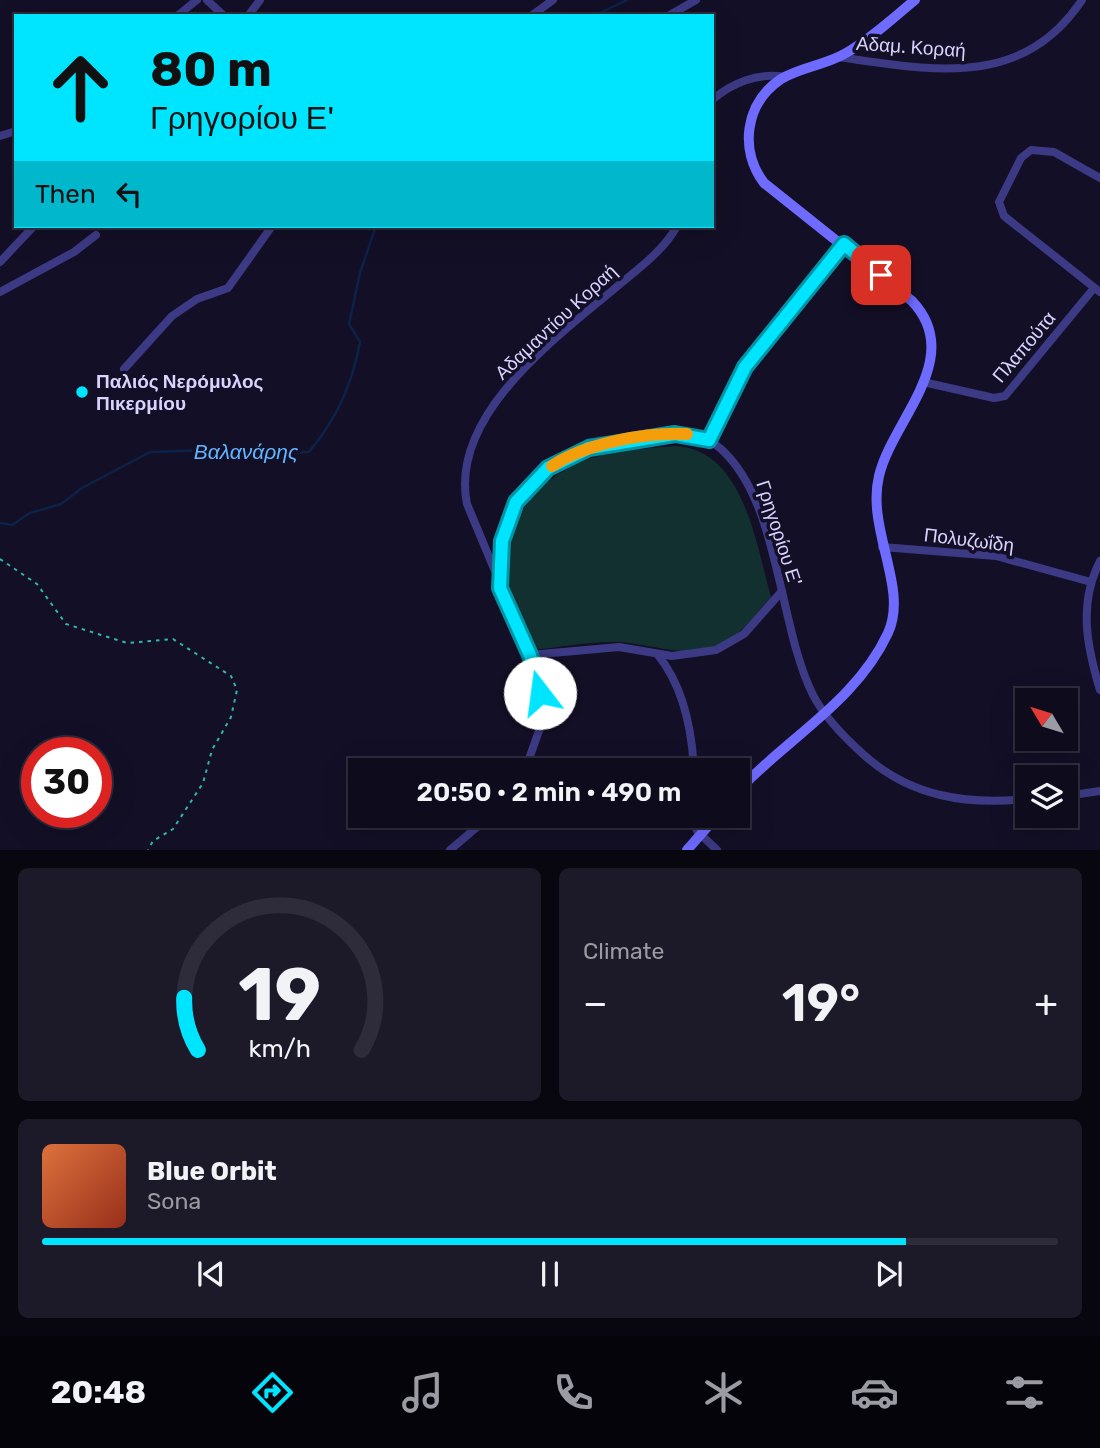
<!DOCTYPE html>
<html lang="en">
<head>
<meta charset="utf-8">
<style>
	:root { --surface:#0e0b1c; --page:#1c1929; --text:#f1f3f6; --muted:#9b9ba3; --line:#2e2b3b; --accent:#00e5ff }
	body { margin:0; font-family:Rubik,sans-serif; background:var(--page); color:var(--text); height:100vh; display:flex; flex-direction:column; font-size:26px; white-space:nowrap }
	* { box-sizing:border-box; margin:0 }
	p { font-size:23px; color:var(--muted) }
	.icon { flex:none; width:38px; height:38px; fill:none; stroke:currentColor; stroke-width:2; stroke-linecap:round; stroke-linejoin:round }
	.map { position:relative; height:850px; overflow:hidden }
	.side { display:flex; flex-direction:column; gap:18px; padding:18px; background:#08060f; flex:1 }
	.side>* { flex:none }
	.guide { position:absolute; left:14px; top:14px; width:700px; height:214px; border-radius:0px; box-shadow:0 7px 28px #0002,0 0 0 2px var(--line); background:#00e5ff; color:#111; overflow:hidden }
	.needle { width:46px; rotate:308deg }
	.fabs { position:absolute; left:1015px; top:688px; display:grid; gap:14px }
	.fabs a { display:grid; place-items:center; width:63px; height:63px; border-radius:0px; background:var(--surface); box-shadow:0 7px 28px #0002,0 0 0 2px var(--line); font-size:35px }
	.speed { position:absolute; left:21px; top:737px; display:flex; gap:14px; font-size:35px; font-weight:700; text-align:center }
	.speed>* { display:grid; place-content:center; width:91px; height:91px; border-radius:50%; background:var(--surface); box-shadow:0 7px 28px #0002,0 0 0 2px var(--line); line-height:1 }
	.speed .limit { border:10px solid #d22; background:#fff; color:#111 }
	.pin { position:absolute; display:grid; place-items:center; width:60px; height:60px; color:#fff; margin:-30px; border-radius:14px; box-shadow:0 4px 10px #0006 }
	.me { position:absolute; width:77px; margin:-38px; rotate:345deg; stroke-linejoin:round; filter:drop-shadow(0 0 5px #0008) }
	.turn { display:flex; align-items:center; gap:24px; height:147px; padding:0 21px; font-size:32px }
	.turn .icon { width:91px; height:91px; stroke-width:2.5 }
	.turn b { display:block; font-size:49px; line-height:60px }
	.then { display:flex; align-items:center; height:66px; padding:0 21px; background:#0003; gap:14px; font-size:26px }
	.big { font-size:52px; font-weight:600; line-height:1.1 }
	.side .tile { flex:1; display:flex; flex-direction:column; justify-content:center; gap:10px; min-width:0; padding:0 24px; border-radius:10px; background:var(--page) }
	.side .dial { align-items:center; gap:0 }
	.dial svg { height:182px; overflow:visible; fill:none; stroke:var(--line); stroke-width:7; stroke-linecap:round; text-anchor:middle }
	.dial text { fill:var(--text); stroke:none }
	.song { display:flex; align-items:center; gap:21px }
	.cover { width:84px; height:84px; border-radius:10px; background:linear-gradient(135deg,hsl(20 70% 55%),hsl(10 70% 35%)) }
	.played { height:7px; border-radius:4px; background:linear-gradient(90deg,var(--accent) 85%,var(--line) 85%) }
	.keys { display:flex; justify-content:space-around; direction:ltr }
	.heat { display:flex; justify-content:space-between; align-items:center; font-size:38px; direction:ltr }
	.side .tiles { flex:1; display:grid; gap:18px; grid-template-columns:1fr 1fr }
	.tile:last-child { grid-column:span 2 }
	.trip { position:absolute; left:348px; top:758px; width:402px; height:70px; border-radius:0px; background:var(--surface); box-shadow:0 7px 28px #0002,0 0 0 2px var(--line); font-weight:600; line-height:70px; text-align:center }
	.tabs { display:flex; height:112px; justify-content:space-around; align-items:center; background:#06040b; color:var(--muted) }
	.tabs .icon { width:49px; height:49px }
	.tabs .current { color:var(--accent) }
	.tabs b { font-size:32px; color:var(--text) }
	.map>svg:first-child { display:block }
</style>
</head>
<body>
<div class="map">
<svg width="1100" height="850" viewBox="0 0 1100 850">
	<rect width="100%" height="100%" fill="#130f26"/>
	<!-- green -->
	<path fill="#12302f" d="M675,446C744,449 756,545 771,597C758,611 745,629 730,640C698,663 653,644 619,642C591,641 561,647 533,650C524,631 508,607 505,586C496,527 539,473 595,457C621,450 649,448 675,446Z"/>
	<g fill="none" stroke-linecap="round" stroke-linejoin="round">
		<!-- stream -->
		<g stroke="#0c2248" stroke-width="2.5">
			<polyline points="594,16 627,0"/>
			<path d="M0,523L12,525L30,513L61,504L82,488L150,452L213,450L243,455L309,452C337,418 352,385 360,342L349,324L360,273L376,226"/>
		</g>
		<!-- path -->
		<polyline stroke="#2fb8b0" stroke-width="2" stroke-dasharray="3.5 5" stroke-linecap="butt" points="0,559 37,584 66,624 127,643 173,639 231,676 237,690 231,717 212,750 203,783 173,829 153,841 148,850"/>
		<!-- street -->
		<g stroke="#3d3a85" stroke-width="8">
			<polyline points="207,0 224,16"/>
			<polyline points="177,16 197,0"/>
			<polyline points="248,16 260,0"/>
			<polyline points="531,16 553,0"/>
			<polyline points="668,16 696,0"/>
			<path d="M838,57C932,70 1022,90 1082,0"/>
			<path d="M712,100C732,83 758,72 785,77"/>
			<polyline points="0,136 16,131"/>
			<polyline points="1100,178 1054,152 1031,150 1021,158 999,202 1004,216 1100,292"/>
			<polyline points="0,262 34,226"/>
			<polyline points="0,292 74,252 96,235"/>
			<polyline points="124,369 172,316 197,299 228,288 272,226"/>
			<polyline points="923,382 994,398 1005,396 1094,288"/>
			<polyline points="709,440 745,367 844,245"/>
			<polyline points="882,547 996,556 1091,582"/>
			<path d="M1100,561C1078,604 1087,647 1100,690"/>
			<path d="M501,588C501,481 547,452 646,438C672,434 699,429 721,449C780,502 778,625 813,695C825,718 845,738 864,755C911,797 966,805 1027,799"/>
			<polyline points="530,655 619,647 672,656 716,650 744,634 782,591"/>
			<path d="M658,655C683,686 692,731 694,770"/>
			<path d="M525,770L540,728V693L530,655L467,504C449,417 554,339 613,290C635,271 663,252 677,226"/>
			<polyline points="1066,796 1100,791"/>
			<polyline points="693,816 697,831 717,850"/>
			<polyline points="450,850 490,816"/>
		</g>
		<!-- secondary -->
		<g stroke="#6f6bff" stroke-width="10">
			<path d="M738,791C787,738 856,702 888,633C909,588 866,529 879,476C892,420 966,358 912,301L764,183C739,150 745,103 781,79C801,67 826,65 846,53C871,39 893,18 915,0"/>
			<polyline points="687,850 717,816"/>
		</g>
	</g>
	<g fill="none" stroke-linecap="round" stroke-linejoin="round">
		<defs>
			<polyline id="route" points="540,693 530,655 500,588 502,541 516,502 548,468 589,448 675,434 709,440 745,367 844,244 881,275"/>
		</defs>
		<!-- route casing -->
		<use href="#route" stroke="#0095a6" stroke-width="18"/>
		<!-- route -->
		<use href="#route" stroke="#00e5ff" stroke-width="12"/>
		<!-- slow -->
		<path stroke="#f59e0b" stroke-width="12" d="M552,466C586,443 647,432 687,434"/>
	</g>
	<!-- markers -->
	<circle fill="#00e5ff" stroke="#130f26" stroke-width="2.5" cx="82" cy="392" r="7"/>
	<g text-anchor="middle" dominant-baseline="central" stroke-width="7" stroke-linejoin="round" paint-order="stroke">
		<!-- street labels -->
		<g font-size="19" fill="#d9d4ff" stroke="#130f26">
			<text transform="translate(911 47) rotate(4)">Αδαμ. Κοραή</text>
			<text transform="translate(556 322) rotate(-43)">Αδαμαντίου Κοραή</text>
			<text transform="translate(1024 347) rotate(-50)">Πλαπούτα</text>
			<text transform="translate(779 533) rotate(72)">Γρηγορίου Ε'</text>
			<text transform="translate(969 540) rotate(7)">Πολυζωΐδη</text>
		</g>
		<!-- poi labels -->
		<g font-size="19" font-weight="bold" fill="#d9d4ff" stroke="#130f26" text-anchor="start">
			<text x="96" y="381">Παλιός Νερόμυλος<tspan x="96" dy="22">Πικερμίου</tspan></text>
		</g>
		<!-- water labels -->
		<g font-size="21" font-style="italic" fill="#62b6ff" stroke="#130f26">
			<text x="246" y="451">Βαλανάρης</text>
		</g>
	</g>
</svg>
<div class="fabs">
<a><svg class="needle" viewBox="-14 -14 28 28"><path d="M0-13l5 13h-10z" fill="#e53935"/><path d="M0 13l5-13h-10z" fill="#9b9ba3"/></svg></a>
<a><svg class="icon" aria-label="layers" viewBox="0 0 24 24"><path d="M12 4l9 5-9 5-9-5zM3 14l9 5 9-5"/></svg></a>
</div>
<div class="speed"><div class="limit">30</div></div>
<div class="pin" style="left:881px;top:275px;background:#d93025"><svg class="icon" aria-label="arrive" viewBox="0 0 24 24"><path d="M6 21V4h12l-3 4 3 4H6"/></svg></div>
<svg class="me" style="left:540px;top:693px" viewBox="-20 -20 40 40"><circle r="19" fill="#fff"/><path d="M0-13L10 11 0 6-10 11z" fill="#00e5ff"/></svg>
<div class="trip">20:50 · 2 min · 490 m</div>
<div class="guide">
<div class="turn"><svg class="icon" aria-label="ahead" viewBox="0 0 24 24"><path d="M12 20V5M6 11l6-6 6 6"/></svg><div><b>80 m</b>Γρηγορίου Ε'</div></div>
<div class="then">Then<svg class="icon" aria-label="left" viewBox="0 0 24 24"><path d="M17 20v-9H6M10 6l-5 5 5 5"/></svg></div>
</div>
</div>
<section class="side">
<div class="tiles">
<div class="tile dial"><svg viewBox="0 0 100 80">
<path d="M14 69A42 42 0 1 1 86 69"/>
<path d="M14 69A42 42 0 0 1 8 46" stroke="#00e5ff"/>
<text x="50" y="56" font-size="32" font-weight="700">19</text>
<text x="50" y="72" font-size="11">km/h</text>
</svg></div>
<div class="tile"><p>Climate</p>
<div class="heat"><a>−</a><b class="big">19°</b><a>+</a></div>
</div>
<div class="tile">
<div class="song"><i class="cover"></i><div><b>Blue Orbit</b><p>Sona</p></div></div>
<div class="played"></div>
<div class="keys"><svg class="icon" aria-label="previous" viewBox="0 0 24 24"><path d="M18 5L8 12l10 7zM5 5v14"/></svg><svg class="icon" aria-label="pause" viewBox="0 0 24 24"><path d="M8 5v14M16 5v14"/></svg><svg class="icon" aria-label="next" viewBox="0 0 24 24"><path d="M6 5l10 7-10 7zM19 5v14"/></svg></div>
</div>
</div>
</section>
<nav class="tabs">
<b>20:48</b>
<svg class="icon current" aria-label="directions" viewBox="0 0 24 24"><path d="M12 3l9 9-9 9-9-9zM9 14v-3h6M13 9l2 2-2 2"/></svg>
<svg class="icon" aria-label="music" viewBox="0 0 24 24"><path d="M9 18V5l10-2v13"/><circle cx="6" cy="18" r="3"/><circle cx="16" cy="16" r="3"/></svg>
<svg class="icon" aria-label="phone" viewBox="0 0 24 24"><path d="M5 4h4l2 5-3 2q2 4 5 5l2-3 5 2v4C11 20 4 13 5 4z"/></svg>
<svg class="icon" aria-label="climate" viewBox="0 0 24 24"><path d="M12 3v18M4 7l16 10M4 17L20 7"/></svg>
<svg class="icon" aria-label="car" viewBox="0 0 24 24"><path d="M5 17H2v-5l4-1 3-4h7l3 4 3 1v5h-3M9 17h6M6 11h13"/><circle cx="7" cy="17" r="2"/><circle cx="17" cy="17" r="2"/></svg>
<svg class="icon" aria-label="filters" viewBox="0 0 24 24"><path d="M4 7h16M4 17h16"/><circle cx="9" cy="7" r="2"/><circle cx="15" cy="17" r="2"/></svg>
</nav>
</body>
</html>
